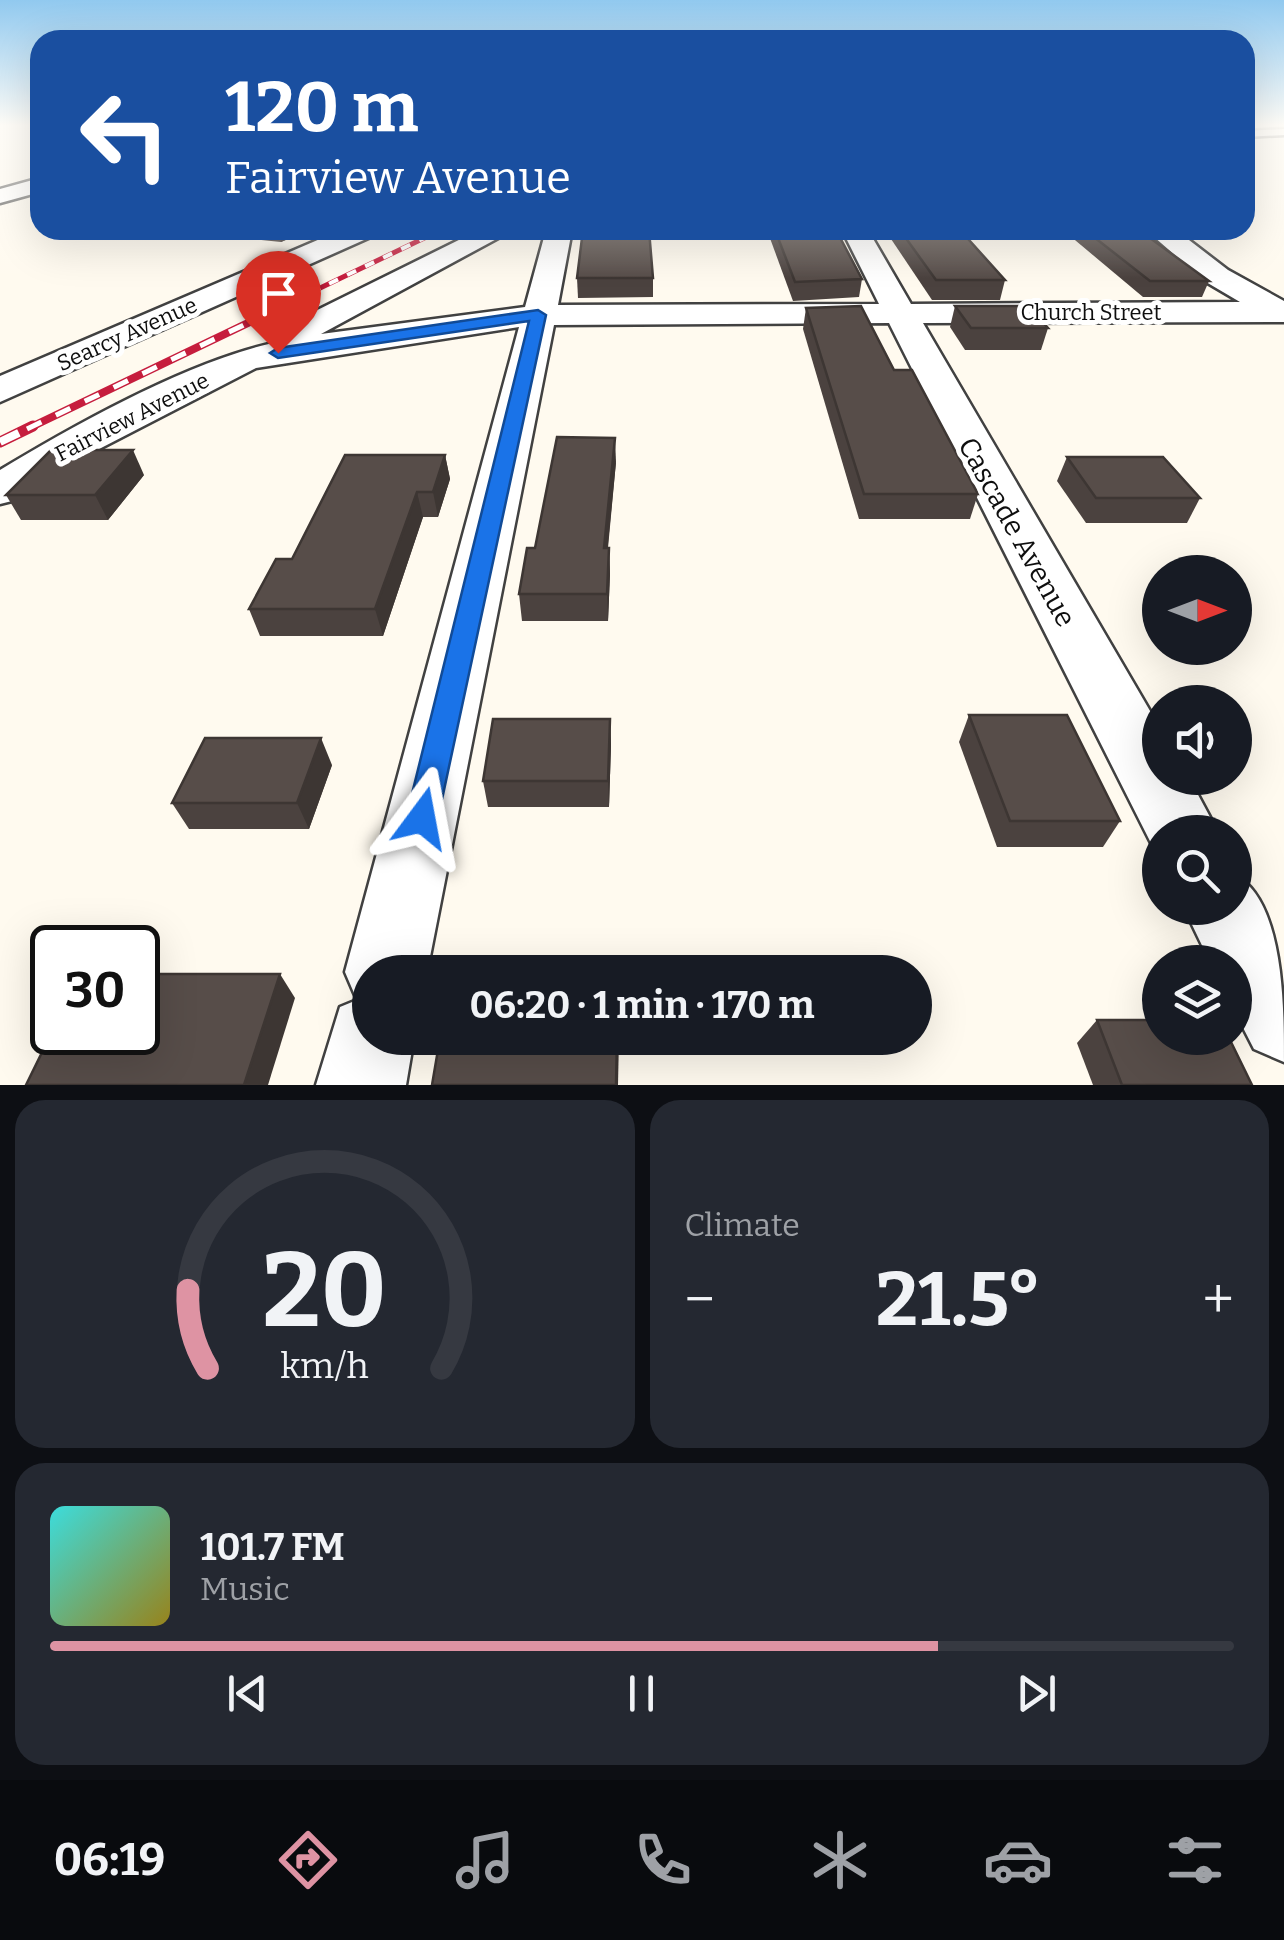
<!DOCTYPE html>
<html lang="en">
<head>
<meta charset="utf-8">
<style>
	:root { --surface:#171b24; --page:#242831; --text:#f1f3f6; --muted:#9ea1a6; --line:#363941; --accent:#de93a3 }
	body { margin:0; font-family:Bitter,serif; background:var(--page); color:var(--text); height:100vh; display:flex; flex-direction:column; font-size:38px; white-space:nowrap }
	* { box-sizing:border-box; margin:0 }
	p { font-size:32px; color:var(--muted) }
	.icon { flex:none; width:55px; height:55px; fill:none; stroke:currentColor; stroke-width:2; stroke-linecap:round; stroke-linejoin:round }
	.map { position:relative; height:1085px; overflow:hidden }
	.panel { display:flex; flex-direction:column; gap:15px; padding:15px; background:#0d0f14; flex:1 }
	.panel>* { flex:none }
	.top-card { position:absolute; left:30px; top:30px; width:1225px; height:210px; border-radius:30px; box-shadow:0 10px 40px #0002; background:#1a4fa0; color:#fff; overflow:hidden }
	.needle { width:65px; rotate:90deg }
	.buttons { position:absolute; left:1142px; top:555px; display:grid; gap:20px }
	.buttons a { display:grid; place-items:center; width:110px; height:110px; border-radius:50%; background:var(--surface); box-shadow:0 10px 40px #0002; font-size:50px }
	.speed { position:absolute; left:30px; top:925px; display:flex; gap:20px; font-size:50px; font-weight:700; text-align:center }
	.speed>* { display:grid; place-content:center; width:130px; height:130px; border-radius:50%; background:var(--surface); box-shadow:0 10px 40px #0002; line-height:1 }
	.speed .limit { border:5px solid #111; border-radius:15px; background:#fff; color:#111 }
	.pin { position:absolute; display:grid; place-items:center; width:85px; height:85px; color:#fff; margin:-102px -42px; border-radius:50% 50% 50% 0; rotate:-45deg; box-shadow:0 0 10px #0007 }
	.pin .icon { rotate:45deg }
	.me { position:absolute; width:110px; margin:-55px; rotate:13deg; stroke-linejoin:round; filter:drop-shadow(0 0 8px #0008) }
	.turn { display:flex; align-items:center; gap:35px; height:210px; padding:0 30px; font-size:45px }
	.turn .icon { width:130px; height:130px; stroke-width:2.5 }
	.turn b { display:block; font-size:70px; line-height:85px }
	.big { font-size:75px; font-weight:700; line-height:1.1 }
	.panel .widget { flex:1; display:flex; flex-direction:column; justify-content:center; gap:15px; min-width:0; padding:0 35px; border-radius:30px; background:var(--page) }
	.panel .dial { align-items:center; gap:0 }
	.dial svg { height:260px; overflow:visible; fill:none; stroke:var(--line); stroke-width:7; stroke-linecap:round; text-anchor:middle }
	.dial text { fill:var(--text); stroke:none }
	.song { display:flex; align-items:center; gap:30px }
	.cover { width:120px; height:120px; border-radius:15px; background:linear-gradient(135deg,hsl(180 70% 55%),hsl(50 70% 35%)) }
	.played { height:10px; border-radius:5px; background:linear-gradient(90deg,var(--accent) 75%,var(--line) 75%) }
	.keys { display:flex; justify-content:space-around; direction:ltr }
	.heat { display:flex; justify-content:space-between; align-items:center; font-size:55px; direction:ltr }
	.panel .tiles { flex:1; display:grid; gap:15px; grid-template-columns:1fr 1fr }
	.widget:last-child { grid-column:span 2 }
	.trip { position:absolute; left:352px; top:955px; width:580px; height:100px; border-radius:50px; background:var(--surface); box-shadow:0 10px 40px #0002; font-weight:700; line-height:100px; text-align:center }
	.tab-bar { display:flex; height:160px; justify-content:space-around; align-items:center; background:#090b0e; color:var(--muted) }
	.tab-bar .icon { width:70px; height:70px }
	.tab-bar .current { color:var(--accent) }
	.tab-bar b { font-size:45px; color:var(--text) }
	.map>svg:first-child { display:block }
</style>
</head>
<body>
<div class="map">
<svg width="1284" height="1085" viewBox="0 0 1284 1085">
	<rect width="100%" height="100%" fill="#fffaef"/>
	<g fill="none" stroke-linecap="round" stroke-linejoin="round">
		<defs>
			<polygon id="lane" points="1284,129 1284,135 1245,137 1245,131"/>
			<g id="street">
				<polygon points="40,178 40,192 0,203 0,189"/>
				<polygon points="341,230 377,230 373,236 0,402 0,376"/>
				<path d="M479,230H513L321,334L525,307L546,230H572L558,305L879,304L842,230H868L911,304L1240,302L1206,282L1146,230H1176L1228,270L1284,301V322L923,323L1160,728V778H1189L1218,832H1160V856L1157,855L889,323L554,325L427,972H370V1038H414L406,1085H316L340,1007L357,1000L345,972L519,327L256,368L72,463L16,500L0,504V470C76,424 196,357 283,341L278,334L283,327Z"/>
				<path d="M1235,875C1284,901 1284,1006 1284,1062L1254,1049L1235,1012V962H1210L1184,908H1235Z"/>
			</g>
		</defs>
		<!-- lane casing -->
		<use href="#lane" stroke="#414141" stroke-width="5"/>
		<!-- street casing -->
		<use href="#street" stroke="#414141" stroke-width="5"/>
		<!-- lane -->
		<use href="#lane" fill="#fff" fill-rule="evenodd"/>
		<!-- street -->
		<use href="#street" fill="#fff" fill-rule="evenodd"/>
		<defs>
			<polyline id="rail-far2" points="293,301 441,230"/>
			<polyline id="rail-far1" points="27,429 298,299"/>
			<polyline id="rail" points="0,442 33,426"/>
		</defs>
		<!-- rail-far2 casing -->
		<use href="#rail-far2" stroke="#c61d3d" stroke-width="5"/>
		<!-- rail-far1 casing -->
		<use href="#rail-far1" stroke="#c61d3d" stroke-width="8"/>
		<!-- rail casing -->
		<use href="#rail" stroke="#c61d3d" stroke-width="11"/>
		<!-- rail-far2 -->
		<use href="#rail-far2" stroke="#fff" stroke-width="4" stroke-dasharray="10" stroke-linecap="butt"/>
		<!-- rail-far1 -->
		<use href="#rail-far1" stroke="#fff" stroke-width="5" stroke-dasharray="16" stroke-linecap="butt"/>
		<!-- rail -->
		<use href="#rail" stroke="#fff" stroke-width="8" stroke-dasharray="21" stroke-linecap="butt"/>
	</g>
	<!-- wall -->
	<g fill="#4b423f">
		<polygon points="160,230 309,230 281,242"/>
		<polygon points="767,230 836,230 862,279 859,297 793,301"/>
		<polygon points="885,230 960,230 1005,280 1000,300 932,300"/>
		<polygon points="1063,230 1139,230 1209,281 1202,297 1143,297"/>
		<polygon points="577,278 653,278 653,297 578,298"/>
		<polygon points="955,306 1048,328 1041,350 965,350 950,327"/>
		<polygon points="806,308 894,370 978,494 970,519 859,519 803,329"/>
		<polygon points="445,455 450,479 438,517 423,517 383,636 260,636 249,609 292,559"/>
		<polygon points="1067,457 1200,498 1187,523 1086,523 1057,481"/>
		<polygon points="616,462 608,548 609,548 610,574 608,621 522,621 519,594 535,548"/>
		<polygon points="144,475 108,520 21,520 6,495"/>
		<polygon points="969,715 1120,821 1103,847 997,847 959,742"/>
		<polygon points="610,719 611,745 609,807 488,807 483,781"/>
		<polygon points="332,765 309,829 189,829 172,803"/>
		<polygon points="1097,1020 1252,1085 1093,1085 1077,1043"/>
	</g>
	<!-- shaded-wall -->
	<g fill="#3d3633">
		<polygon points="278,230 309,230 281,242"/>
		<polygon points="615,438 616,462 605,574 604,548"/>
		<polygon points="133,450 144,475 108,520 95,495"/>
		<polygon points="445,455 450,479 438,517 433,492"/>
		<polygon points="417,492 423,517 383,636 375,609"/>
		<polygon points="609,548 610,574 608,621 607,594"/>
		<polygon points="610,719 611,745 609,807 608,781"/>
		<polygon points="321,738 332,765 309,829 297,803"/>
		<polygon points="280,974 295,998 268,1085 244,1085"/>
		<polygon points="617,1038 619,1038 618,1085 616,1085"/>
	</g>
	<!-- building -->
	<g fill="#574d49" stroke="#3d3633" stroke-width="2.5">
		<polygon points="583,230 649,230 653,278 577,278"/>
		<polygon points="775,230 836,230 862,279 795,282"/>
		<polygon points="900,230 960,230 1005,280 936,280"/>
		<polygon points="1085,230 1139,230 1209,281 1150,281"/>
		<polygon points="861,306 894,370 912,370 978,494 864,494 806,308"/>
		<polygon points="955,306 1028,306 1048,328 971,328"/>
		<polygon points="557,437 615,438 604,548 609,548 607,594 519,594 527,548 535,548"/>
		<polygon points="51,450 133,450 95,495 6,495"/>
		<polygon points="345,455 445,455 433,492 417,492 375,609 249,609 276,559 292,559"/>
		<polygon points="1067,457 1163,457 1200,498 1096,498"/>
		<polygon points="969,715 1067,715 1120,821 1010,821"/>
		<polygon points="493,719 610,719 608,781 483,781"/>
		<polygon points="205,738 321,738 297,803 172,803"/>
		<polygon points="138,974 280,974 244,1085 26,1085 52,1032 138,1032"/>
		<polygon points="1097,1020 1160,1020 1160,1038 1229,1038 1252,1085 1122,1085"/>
		<polygon points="440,1038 617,1038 616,1085 432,1085"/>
	</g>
	<!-- sky -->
	<linearGradient id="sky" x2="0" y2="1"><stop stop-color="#91c9ef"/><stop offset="0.45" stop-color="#fffdf8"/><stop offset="1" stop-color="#fffdf8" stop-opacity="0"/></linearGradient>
	<rect width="1284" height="278" fill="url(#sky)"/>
	<!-- route -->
	<polygon fill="#1a73e8" stroke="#114b97" stroke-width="2.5" points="538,310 546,315 438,818 433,828 422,832 411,828 406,818 529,321 278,358 270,353 278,348"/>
	<g text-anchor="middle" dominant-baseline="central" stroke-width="10" stroke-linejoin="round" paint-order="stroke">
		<!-- far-street labels -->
		<g font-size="22" fill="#0e0e0e" stroke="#fff">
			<text x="1091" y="312">Church Street</text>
			<text transform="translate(127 334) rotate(-24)">Searcy Avenue</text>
			<text transform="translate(132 417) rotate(-27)">Fairview Avenue</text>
		</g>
		<!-- street labels -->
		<g font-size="28" fill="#0e0e0e" stroke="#fff">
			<text transform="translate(1017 532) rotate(61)">Cascade Avenue</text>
		</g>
	</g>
</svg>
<div class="buttons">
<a><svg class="needle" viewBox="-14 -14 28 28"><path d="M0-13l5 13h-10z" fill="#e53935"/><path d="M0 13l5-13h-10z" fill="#9ea1a6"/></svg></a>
<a><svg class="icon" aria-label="sound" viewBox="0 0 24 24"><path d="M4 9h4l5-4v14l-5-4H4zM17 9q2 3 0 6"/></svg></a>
<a><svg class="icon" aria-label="search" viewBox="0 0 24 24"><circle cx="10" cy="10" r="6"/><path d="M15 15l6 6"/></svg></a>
<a><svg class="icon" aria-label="layers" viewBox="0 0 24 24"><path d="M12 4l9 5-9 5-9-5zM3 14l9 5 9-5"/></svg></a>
</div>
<div class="speed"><div class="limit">30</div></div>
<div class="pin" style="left:278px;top:353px;background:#d93025"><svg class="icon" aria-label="arrive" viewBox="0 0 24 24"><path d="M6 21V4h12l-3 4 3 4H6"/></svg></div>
<svg class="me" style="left:422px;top:818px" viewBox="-20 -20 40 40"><path d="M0-17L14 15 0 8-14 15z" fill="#1a73e8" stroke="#fff" stroke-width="4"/></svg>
<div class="trip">06:20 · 1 min · 170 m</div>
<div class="top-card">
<div class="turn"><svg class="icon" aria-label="left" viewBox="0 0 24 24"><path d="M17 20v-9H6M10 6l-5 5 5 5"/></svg><div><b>120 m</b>Fairview Avenue</div></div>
</div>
</div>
<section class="panel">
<div class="tiles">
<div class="widget dial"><svg viewBox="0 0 100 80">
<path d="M14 69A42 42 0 1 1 86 69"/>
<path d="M14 69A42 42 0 0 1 8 45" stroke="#de93a3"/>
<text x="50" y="56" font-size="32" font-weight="700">20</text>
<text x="50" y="72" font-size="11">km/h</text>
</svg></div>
<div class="widget"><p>Climate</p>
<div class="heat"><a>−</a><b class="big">21.5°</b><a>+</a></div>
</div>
<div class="widget">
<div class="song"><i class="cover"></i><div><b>101.7 FM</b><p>Music</p></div></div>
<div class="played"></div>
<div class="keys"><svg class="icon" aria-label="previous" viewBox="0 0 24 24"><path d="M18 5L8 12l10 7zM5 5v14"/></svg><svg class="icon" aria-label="pause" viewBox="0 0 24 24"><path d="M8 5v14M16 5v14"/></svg><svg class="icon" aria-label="next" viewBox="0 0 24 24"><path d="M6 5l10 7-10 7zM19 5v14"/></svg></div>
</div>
</div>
</section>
<nav class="tab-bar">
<b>06:19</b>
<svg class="icon current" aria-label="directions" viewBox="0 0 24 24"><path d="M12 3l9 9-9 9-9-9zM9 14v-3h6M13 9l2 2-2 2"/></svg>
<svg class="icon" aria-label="music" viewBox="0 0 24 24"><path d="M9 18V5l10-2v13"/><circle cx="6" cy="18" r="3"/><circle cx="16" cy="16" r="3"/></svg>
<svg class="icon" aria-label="phone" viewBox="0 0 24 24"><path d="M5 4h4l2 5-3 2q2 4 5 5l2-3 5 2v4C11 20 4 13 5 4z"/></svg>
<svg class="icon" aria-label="climate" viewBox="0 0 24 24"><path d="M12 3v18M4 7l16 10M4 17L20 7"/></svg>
<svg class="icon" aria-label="car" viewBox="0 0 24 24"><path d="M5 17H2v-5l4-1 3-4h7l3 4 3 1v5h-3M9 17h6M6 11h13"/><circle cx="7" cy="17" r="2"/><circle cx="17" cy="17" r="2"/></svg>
<svg class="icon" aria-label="filters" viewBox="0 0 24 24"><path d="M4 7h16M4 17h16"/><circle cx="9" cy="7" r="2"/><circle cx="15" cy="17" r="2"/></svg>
</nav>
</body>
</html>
